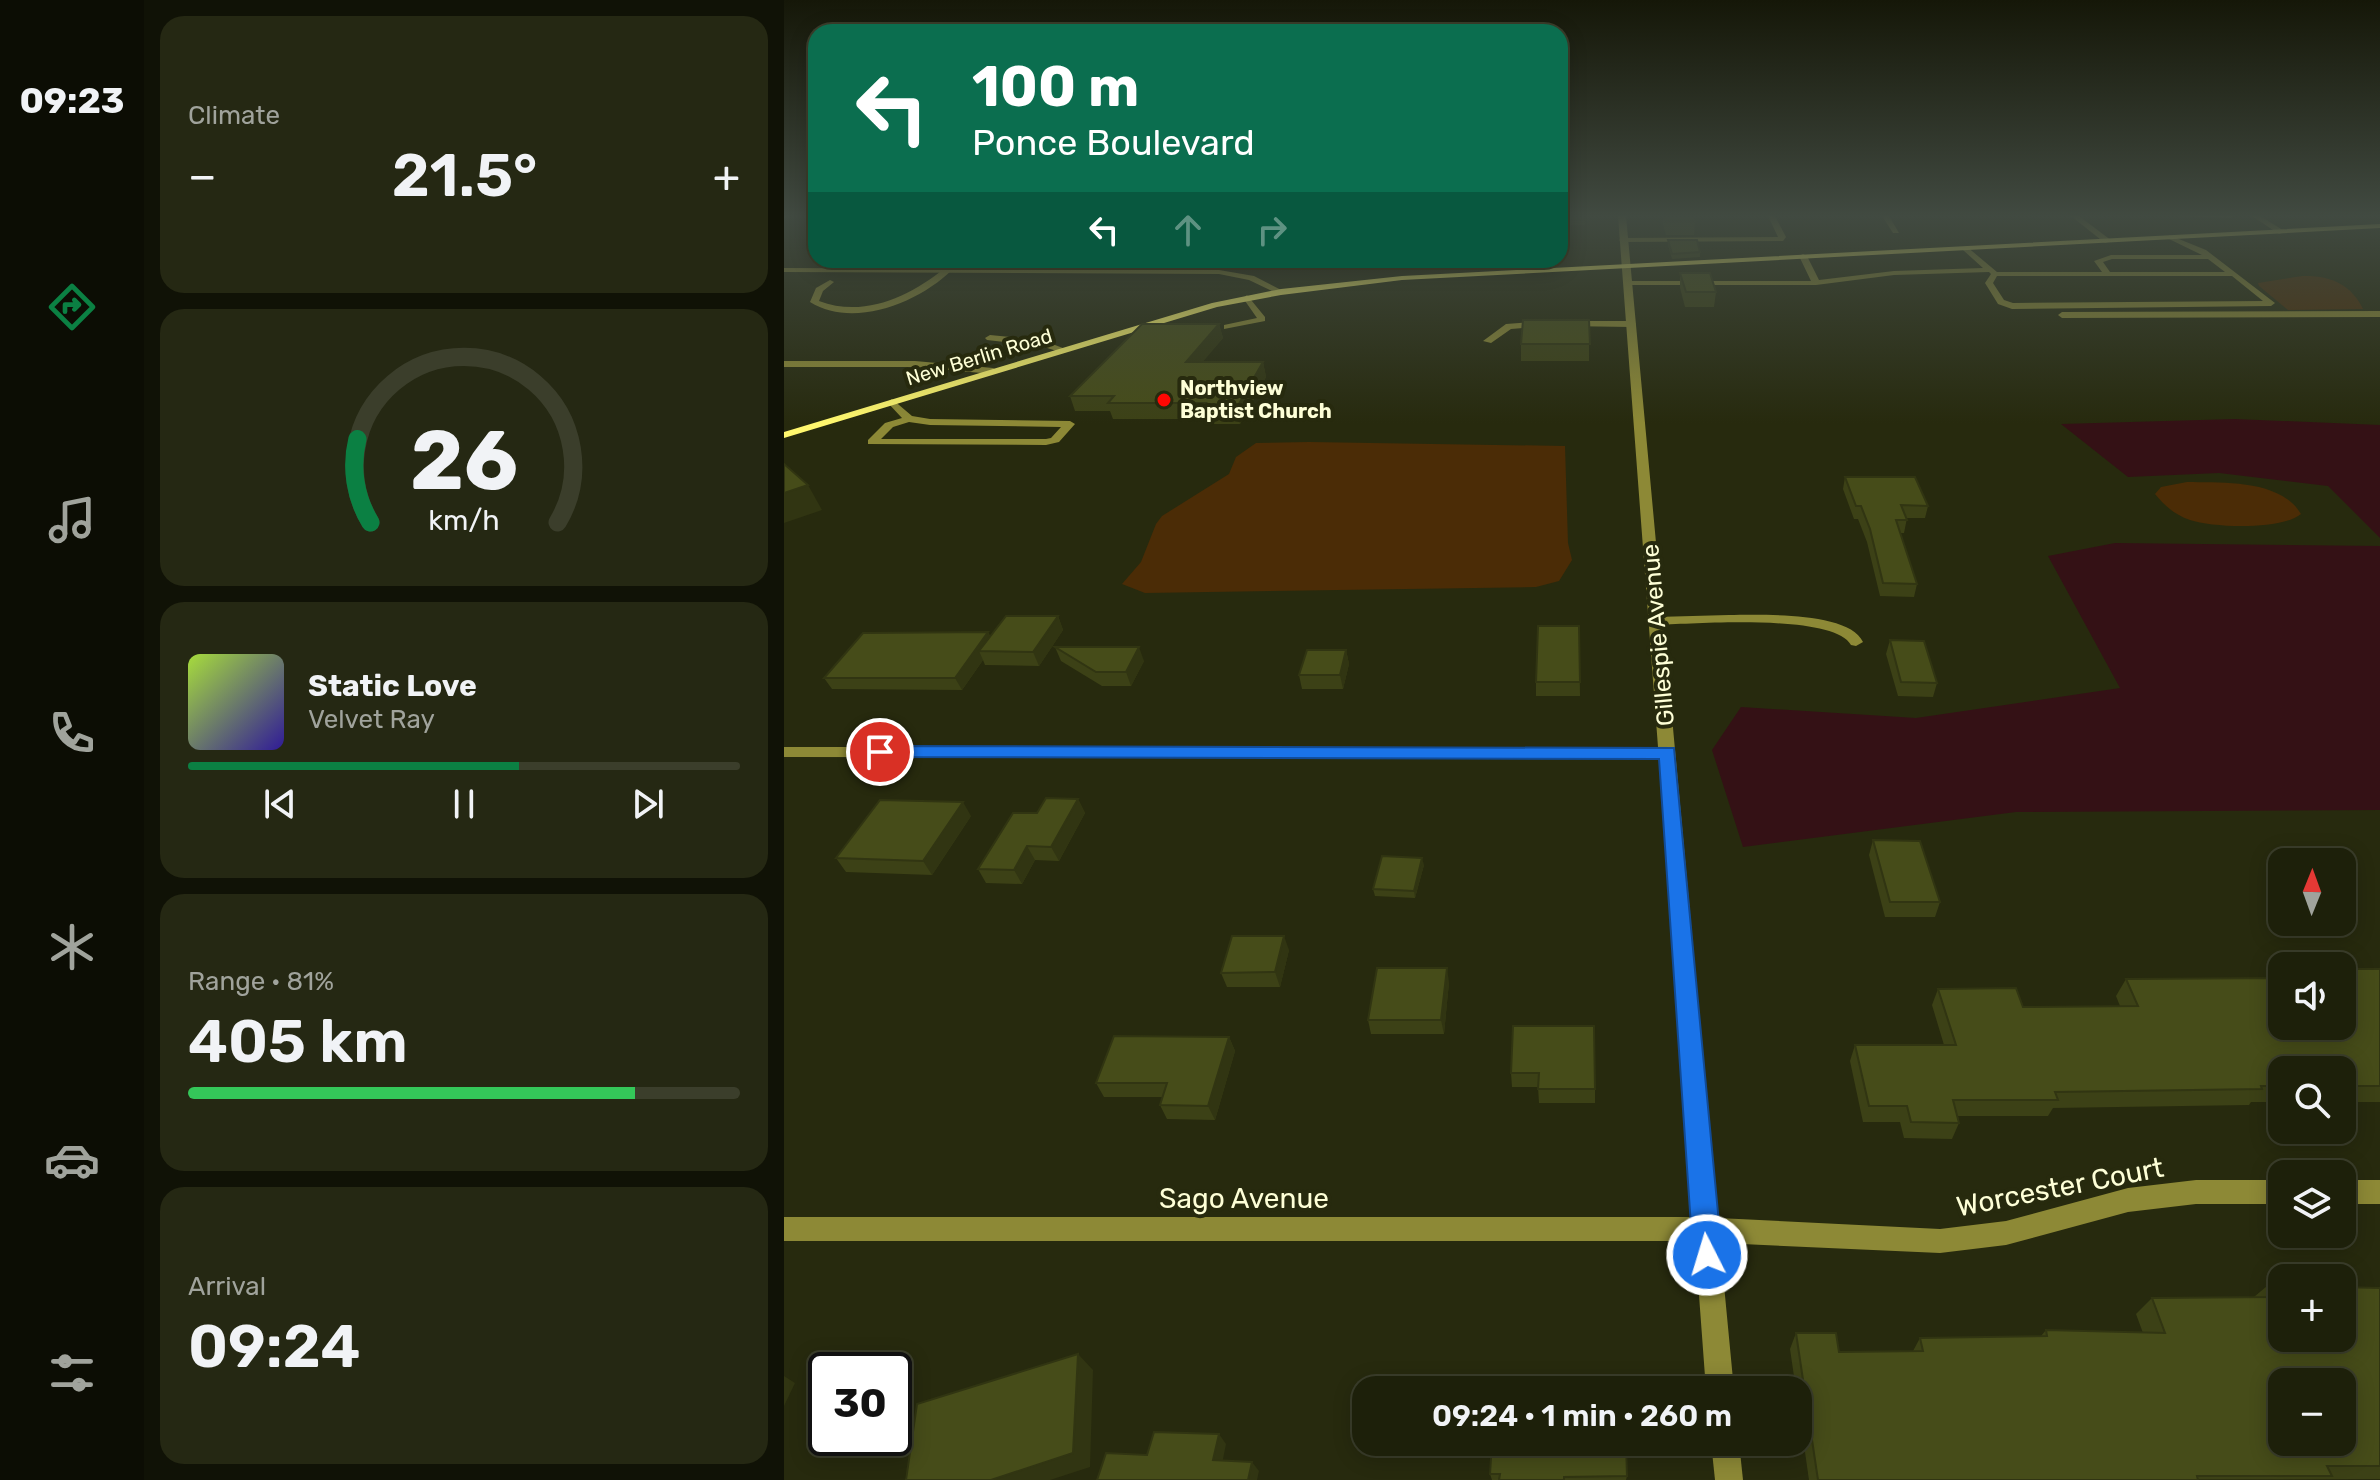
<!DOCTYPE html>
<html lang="en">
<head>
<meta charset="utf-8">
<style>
	:root { --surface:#1d200a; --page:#252813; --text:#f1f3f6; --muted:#a0a39c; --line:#3b3e2b; --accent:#0b8043 }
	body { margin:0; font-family:Rubik,sans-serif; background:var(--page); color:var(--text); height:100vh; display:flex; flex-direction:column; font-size:30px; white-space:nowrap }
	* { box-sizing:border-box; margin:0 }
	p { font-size:26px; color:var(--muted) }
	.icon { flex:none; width:44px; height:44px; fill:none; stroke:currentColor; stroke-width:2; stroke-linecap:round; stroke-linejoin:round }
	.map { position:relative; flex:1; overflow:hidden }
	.sheet { display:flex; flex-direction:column; gap:16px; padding:16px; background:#101206; width:640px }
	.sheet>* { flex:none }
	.guide { position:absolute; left:24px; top:24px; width:760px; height:244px; border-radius:24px; box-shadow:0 4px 20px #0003,0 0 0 2px var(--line); background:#0b6e4f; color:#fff; overflow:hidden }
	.needle { width:52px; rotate:1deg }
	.tools { position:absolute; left:1484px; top:848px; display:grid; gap:16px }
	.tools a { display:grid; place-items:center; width:88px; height:88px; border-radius:16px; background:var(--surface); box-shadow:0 4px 20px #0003,0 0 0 2px var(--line); font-size:40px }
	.speed { position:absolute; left:24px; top:1352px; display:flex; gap:16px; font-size:40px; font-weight:700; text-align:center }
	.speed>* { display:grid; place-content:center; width:104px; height:104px; border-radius:50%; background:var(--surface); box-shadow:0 4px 20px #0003,0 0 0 2px var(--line); line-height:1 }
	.speed .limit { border:4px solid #111; border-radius:12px; background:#fff; color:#111 }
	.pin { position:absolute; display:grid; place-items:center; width:68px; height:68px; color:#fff; margin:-34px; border:4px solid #fff; border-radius:50%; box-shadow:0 2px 8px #0007 }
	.me { position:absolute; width:88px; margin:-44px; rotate:355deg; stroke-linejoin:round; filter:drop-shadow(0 0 6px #0008) }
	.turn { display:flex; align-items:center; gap:28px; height:168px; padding:0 32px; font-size:36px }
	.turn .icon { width:104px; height:104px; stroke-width:2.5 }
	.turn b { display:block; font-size:56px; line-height:68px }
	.lanes { display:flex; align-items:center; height:76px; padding:0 32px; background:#0003; justify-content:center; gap:40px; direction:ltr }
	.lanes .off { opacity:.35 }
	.big { font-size:60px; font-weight:600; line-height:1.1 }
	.sheet .card { flex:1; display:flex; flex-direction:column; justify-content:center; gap:12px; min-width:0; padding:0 28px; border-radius:24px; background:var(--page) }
	.sheet .dial { align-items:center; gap:0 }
	.dial svg { height:208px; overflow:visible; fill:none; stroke:var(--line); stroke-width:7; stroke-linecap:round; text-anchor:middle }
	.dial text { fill:var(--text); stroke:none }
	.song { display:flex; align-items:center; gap:24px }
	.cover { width:96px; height:96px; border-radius:12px; background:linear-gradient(135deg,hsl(80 70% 55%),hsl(250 70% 35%)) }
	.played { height:8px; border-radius:4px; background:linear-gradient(90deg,var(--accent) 60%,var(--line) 60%) }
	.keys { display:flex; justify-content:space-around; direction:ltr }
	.heat { display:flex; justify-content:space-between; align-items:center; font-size:44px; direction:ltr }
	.charge { height:12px; border-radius:6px; background:linear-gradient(90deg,#34c759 81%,var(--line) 0) }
	.trip { position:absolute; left:568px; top:1376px; width:460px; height:80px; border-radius:24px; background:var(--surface); box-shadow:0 4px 20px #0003,0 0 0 2px var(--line); font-weight:600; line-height:80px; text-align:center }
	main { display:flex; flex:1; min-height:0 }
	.tabs { display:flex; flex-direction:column; width:144px; justify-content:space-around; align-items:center; background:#0c0d04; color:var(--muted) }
	.tabs .icon { width:56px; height:56px }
	.tabs .current { color:var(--accent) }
	.tabs b { font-size:36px; color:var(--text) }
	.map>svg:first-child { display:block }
</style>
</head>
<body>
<main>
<nav class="tabs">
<b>09:23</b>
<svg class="icon current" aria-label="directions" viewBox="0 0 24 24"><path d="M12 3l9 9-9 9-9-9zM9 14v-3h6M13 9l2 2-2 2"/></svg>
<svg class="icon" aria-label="music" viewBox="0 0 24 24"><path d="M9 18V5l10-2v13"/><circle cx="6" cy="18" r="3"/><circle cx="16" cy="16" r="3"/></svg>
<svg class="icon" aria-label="phone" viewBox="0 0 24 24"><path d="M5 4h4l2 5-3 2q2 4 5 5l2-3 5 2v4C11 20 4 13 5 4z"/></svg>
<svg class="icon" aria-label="climate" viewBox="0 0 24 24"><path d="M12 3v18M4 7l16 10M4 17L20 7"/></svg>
<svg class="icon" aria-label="car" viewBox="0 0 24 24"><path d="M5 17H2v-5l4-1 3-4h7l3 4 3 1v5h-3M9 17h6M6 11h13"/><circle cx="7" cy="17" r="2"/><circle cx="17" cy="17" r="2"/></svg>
<svg class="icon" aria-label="filters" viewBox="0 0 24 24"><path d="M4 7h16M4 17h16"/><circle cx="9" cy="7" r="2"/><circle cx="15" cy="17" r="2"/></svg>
</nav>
<section class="sheet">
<div class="card"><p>Climate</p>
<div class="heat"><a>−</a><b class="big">21.5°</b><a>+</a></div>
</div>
<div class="card dial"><svg viewBox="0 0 100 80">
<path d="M14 69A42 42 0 1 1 86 69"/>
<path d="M14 69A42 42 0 0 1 9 37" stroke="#0b8043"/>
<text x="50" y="56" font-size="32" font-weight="700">26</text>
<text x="50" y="72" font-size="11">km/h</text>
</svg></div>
<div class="card">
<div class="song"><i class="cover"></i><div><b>Static Love</b><p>Velvet Ray</p></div></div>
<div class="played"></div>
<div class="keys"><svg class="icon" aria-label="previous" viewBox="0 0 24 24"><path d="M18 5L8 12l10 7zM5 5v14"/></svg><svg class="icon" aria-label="pause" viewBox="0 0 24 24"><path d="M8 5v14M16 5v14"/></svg><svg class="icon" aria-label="next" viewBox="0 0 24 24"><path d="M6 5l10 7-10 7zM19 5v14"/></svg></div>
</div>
<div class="card"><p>Range · 81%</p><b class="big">405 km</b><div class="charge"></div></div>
<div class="card"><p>Arrival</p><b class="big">09:24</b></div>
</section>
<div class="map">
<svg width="1596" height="1480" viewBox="0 0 1596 1480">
	<rect width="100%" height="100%" fill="#272a0e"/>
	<!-- green -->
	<g fill="#341115">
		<polygon points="1451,419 1596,425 1596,538 1544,486 1435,473 1344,477 1277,424"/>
		<polygon points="1331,543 1596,546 1596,810 1232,812 959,847 928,750 957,707 1132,718 1336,688 1264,556"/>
	</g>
	<!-- water -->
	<g fill="#4b2c06">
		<path d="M1518,276C1546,275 1567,284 1579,309L1504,310L1475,286L1474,283Z"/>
		<polygon points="525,442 781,446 784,543 788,560 775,581 752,587 361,593 338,584 357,562 372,524 378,516 445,474 452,457 472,443"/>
		<path d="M1403,482C1439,483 1496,479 1517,514C1498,530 1430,528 1406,520C1391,515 1381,506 1371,494L1377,487Z"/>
	</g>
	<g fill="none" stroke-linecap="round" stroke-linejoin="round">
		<!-- lane -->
		<g fill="#8d8936" fill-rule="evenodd">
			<polygon points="984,216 991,216 1002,237 999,241 839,242 835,240 839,238 994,237"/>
			<polygon points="1391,216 1450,216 1447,218"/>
			<polygon points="1468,216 1476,216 1502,232 1495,234"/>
			<path d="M1385,235L1422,250L1491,303L1487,306L1228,309L1214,304L1201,283L1207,274L1205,272L1110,275L1032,285H845L841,283L845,281H1027L1015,256L1019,254L1023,256L1035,280L1110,271L1199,268L1179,250L1182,246L1213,272H1318L1310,261L1327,255H1418L1385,239ZM1328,259H1424L1441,272H1326L1319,262ZM1213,276H1448L1479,301L1229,303L1220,300L1209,283Z"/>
			<path d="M161,268L168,270C134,303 69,329 26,302L32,288L46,280L50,282L39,291L35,301C80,318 125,297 161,268Z"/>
			<polygon points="463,295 481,317 481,321 440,329 440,325 473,318 459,298"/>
			<polygon points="761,321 764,322 764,326 727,329 707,343 699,341 722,324"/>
			<polygon points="784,321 848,321 852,324 848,327 781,326 780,324"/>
			<polygon points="206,335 258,340 284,350 279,353 257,346 203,340 201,338"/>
			<path d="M108,399L128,416L146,419L286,421L291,424L275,442L262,445L84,444V440L101,423L118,418L103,402ZM125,422L146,425L277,427L267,438L262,439H97L109,427Z"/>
			<path d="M945,615C975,615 1065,611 1079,642L1072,646L1067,645C1049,613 909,624 872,625L865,621L872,617Z"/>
		</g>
		<!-- street -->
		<g fill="#8d8936" fill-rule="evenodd">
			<polygon points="0,216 4,216 0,219"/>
			<polygon points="834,216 842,216 934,1218 1156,1229 1222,1221 1344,1188 1412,1180 1498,1180 1498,1204 1412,1204 1344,1212 1222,1245 1156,1253 936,1243 950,1390 922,1390 911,1241 0,1241 0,1217 909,1217 875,758 0,757 0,747 874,747"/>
			<polygon points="1098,216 1105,216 1115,233 1109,233"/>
			<polygon points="1287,216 1295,216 1328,241 1321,243"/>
			<polygon points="0,268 435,270 470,276 501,292 494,294 465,280 435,274 0,272"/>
			<polygon points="1596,311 1596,317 1278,318 1274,315 1278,312"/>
			<polygon points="0,361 131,361 209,368 214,371 209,374 131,367 0,367"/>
			<rect x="1558" y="1180" width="38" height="24"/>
			<polygon points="927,1442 955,1442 959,1480 931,1480"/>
		</g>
		<!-- secondary -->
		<polygon fill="#fff76e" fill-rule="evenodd" points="1596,224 1596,228 618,280 497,295 433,307 0,438 0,432 428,303 497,289 618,276"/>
	</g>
	<!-- wall -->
	<g fill="#3c4116">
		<polygon points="776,216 802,216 801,225 776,225"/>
		<polygon points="879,216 909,216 911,221 910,235 882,235 879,224"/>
		<polygon points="884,240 916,252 916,257 888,259 884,245"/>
		<polygon points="896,273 932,292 930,307 901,307 896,288"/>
		<polygon points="805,320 805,361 737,361 737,344"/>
		<polygon points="435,324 439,338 418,362 479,362 482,377 456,424 423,424 422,419 329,419 326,411 291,411 286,396"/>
		<polygon points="1061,477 1144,506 1141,518 1123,518 1120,533 1116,533 1133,584 1130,597 1096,596 1083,542 1074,519 1070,519 1059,489"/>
		<polygon points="274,616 279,630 255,666 201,665 199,660 178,690 48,689 40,678 204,632 206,636"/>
		<polygon points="795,626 796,696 752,696 752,682"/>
		<polygon points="1106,640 1153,683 1149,697 1114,696 1102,654"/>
		<polygon points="271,647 360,661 347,686 318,686 277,661"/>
		<polygon points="562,650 565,664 559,689 518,689 515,675"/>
		<polygon points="294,799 301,813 275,861 251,860 238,884 202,883 194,869 253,813"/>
		<polygon points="187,816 148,875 62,872 52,858"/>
		<polygon points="1089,840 1156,902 1151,917 1101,917 1085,855"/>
		<polygon points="640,865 631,898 591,896 589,889"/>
		<polygon points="505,950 496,987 443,987 437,973"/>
		<polygon points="1558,969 1596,969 1596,1102 1558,1102 1558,1070 1498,1070 1498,1102 1467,1102 1465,1105 1269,1108 1264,1116 1174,1116 1175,1123 1168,1139 1120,1138 1116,1122 1079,1122 1066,1061 1071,1045 1160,1045 1148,1005 1154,989 1239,1007 1336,1006 1332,996 1342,979 1558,1026"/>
		<polygon points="665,982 660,1034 587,1034 584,1020"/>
		<polygon points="729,1026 811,1089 811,1103 755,1103 754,1087 728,1087 727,1073"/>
		<polygon points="445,1037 451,1051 431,1120 383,1119 376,1105 378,1097 320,1097 312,1083"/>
		<polygon points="1483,1286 1596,1288 1596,1479 1025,1480 1014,1403 1014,1390 1012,1390 1006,1349 1012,1333 1055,1352 1129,1351 1136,1338 1257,1336 1262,1330 1359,1333 1352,1314 1368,1298 1470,1297"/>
		<polygon points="706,1474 843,1476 842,1480 708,1480"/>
	</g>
	<!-- shaded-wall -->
	<g fill="#313512">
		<polygon points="435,324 439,338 406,377 402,362"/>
		<polygon points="479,362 482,377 456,424 452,409"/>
		<polygon points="24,485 38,510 0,523 0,493"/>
		<polygon points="274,616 279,630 255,666 249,652"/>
		<polygon points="204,632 209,644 195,651 199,660 178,690 171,678"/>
		<polygon points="355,647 360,661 347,686 342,672"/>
		<polygon points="562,650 565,664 559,689 556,675"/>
		<polygon points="294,799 301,813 275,861 267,847"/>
		<polygon points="179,802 187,816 148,875 139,861"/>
		<polygon points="243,846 251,860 238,884 230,870"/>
		<polygon points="638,858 640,865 631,898 630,891"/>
		<polygon points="500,936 505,950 496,987 491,972"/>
		<polygon points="663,968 665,982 660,1034 657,1020"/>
		<polygon points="445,1037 451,1051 431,1120 424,1106"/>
		<polygon points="294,1354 309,1370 306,1467 266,1480 207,1480"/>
		<polygon points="0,1376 11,1383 0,1406"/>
		<polygon points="435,1434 442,1444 437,1469 429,1460"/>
		<polygon points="468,1462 475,1471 473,1480 464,1480"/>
	</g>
	<!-- building -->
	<g fill="#464c19" stroke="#313512" stroke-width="2" fill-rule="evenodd">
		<rect x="776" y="216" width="25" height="4"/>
		<polygon points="881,216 909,216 911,221 882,221"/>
		<polygon points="884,240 913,240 916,252 888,254"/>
		<polygon points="896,273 926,273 932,292 902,292"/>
		<polygon points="739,320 805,320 806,344 737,344"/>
		<polygon points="358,324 435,324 402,362 479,362 452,409 419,408 422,403 324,403 330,396 286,396"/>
		<polygon points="0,464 24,485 0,493"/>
		<polygon points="1061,477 1131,477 1144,506 1117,505 1123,520 1112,520 1133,584 1099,583 1086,529 1077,506 1072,506"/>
		<polygon points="222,616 274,616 249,652 195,651"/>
		<polygon points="754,626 795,626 796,682 752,682"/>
		<polygon points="204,632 171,678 40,678 79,633"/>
		<polygon points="1106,640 1140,641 1153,683 1117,682"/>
		<polygon points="271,647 355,647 342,672 312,672"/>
		<polygon points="523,650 562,650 556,675 515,675"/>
		<polygon points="262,798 294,799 267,847 243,846 230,870 194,869 229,813 253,813"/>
		<polygon points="96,800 179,802 139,861 52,858"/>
		<polygon points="1089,840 1136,841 1156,902 1106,902"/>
		<polygon points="598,856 638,858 630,891 589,889"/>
		<polygon points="448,936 500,936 491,972 437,973"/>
		<polygon points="593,968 663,968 657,1020 584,1020"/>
		<polygon points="1558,969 1596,969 1596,1086 1558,1086 1558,1070 1498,1070 1498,1086 1477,1086 1478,1089 1271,1092 1274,1100 1169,1100 1175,1123 1127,1122 1123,1106 1085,1106 1071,1045 1172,1045 1154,989 1232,988 1239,1007 1354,1006 1342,979 1498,978 1498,1026 1558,1026 1558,977 1561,977 1558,974"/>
		<polygon points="729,1026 810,1026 811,1089 754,1089 755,1073 727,1073"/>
		<polygon points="330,1036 445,1037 424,1106 376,1105 383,1083 312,1083"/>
		<path d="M1483,1286L1498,1287V1338H1558V1287L1596,1288V1466H1543L1548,1476H1413L1414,1480H1034L1012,1333H1052L1055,1352L1139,1351L1136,1338L1263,1336L1262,1330L1381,1333L1368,1298L1488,1297ZM1498,1382H1558V1442H1498Z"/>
		<polygon points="294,1354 289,1453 207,1480 122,1480 133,1404"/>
		<polygon points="370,1432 435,1434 429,1460 468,1462 464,1480 313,1480 322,1453 363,1455"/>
		<polygon points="708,1442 842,1442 843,1476 780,1477 780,1480 715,1480 716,1474 706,1474"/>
	</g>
	<!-- sky -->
	<linearGradient id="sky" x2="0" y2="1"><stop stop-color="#151708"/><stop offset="0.51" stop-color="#414a41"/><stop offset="1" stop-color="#414a41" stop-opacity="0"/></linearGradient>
	<rect width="1596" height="423" fill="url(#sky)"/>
	<!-- route -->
	<polygon fill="#1a73e8" stroke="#114b97" stroke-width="2" points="96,746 890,748 938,1255 933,1265 923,1269 913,1265 909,1255 875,759 89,757 86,752 89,748"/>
	<!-- markers -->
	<circle fill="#ff0703" stroke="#272a0e" stroke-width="3" cx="380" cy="400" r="8"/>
	<g text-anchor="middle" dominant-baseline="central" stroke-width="8" stroke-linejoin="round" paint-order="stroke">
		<!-- far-street labels -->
		<g font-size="20" fill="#feffd7" stroke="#272a0e">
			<text transform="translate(195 357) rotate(-17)">New Berlin Road</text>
		</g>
		<!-- far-poi labels -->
		<g font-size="20" font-weight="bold" fill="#feffd7" stroke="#272a0e" text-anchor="start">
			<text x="396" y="388">Northview<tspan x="396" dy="23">Baptist Church</tspan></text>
		</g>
		<!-- street labels -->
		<g font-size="24" fill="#feffd7" stroke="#272a0e">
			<text transform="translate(874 635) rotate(-95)">Gillespie Avenue</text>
		</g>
		<!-- near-street labels -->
		<g font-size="28" fill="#feffd7" stroke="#272a0e">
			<text transform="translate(1276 1187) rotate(-11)">Worcester Court</text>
			<text x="460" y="1198">Sago Avenue</text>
		</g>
	</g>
</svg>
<div class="tools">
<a><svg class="needle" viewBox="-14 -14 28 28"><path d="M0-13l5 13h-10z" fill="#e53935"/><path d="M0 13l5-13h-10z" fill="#a0a39c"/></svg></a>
<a><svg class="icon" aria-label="sound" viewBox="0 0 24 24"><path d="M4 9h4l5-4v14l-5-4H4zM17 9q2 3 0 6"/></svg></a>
<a><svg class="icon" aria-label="search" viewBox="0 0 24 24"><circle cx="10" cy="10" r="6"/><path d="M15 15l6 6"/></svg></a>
<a><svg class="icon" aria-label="layers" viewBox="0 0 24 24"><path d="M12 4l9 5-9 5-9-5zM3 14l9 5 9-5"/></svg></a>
<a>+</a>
<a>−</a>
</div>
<div class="speed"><div class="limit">30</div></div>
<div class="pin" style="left:96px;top:752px;background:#d93025"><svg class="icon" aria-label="arrive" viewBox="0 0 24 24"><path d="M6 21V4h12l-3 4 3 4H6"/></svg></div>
<svg class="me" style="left:923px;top:1255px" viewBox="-20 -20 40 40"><circle r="17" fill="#1a73e8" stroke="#fff" stroke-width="3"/><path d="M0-11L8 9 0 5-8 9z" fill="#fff"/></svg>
<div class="trip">09:24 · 1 min · 260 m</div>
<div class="guide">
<div class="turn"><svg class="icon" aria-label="left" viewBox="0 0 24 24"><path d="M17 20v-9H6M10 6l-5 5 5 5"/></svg><div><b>100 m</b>Ponce Boulevard</div></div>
<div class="lanes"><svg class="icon" aria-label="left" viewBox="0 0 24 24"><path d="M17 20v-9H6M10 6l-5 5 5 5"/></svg><svg class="icon off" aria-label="ahead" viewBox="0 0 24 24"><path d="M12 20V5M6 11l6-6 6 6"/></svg><svg class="icon off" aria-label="right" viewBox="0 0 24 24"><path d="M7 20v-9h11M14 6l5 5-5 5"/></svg></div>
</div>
</div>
</main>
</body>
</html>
